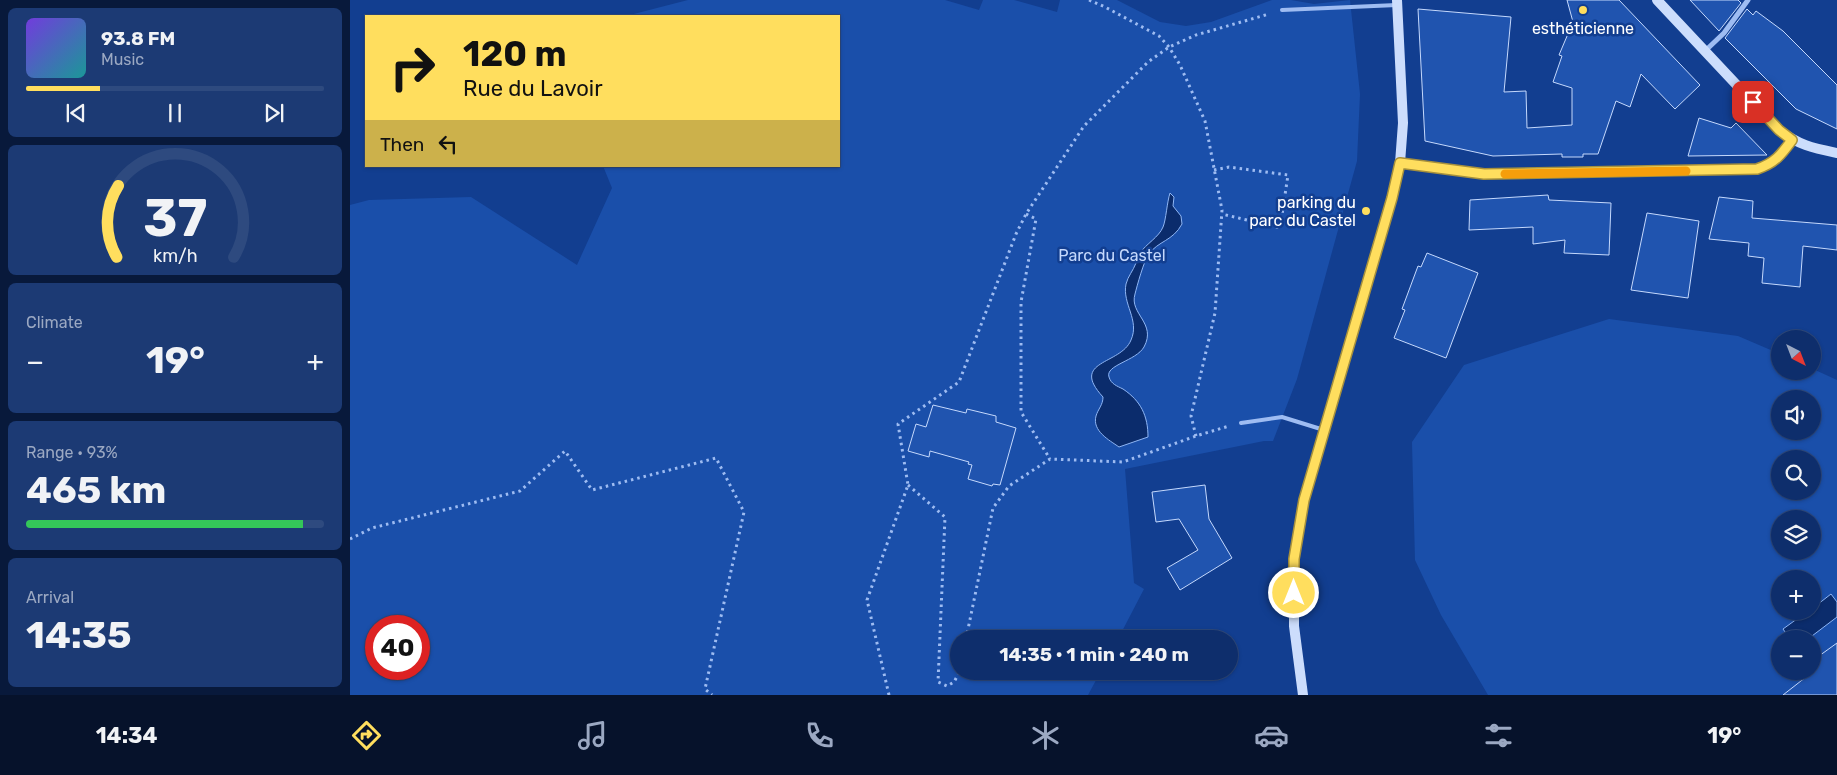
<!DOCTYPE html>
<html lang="en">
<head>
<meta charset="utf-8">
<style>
	:root { --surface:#0e2e6c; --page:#1c3a74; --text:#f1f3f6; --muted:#9ba8c2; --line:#2e4a7f; --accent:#ffde5e }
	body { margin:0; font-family:Rubik,sans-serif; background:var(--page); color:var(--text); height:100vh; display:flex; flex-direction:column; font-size:19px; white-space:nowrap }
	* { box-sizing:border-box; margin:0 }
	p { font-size:16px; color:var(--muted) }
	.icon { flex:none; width:28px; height:28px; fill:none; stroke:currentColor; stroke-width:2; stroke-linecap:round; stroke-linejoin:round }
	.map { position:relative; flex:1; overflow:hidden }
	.details { display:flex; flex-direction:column; gap:8px; padding:8px; background:#08193b; width:350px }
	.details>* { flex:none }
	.top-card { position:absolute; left:15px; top:15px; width:475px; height:152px; border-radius:0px; box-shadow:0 1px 4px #0004,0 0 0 1px var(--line); background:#ffde5e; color:#111; overflow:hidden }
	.needle { width:32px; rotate:138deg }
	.buttons { position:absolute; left:1421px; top:330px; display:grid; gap:10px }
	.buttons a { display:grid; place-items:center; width:50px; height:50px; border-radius:50%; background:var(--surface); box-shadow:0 1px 4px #0004,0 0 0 1px var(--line); font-size:25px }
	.speed { position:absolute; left:15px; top:615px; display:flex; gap:10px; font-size:25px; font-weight:700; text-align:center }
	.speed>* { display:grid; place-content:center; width:65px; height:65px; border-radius:50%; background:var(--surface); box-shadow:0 1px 4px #0004,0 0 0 1px var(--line); line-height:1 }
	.speed .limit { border:8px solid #d22; background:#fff; color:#111 }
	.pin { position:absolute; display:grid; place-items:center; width:42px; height:42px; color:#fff; margin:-21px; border-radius:10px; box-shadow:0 2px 8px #0006 }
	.me { position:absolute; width:55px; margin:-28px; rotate:0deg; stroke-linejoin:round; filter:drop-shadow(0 0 4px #0008) }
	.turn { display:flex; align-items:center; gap:18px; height:105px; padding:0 15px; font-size:22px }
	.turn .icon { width:65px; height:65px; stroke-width:2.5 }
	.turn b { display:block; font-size:35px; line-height:42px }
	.then { display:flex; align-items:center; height:48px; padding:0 15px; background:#0003; gap:10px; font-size:19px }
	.big { font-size:38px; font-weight:700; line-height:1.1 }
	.details .widget { flex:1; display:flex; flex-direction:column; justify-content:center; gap:8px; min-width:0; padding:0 18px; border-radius:8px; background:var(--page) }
	.details .dial { align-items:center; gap:0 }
	.dial svg { height:130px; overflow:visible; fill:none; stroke:var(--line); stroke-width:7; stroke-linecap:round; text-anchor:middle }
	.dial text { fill:var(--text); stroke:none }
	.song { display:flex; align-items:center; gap:15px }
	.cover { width:60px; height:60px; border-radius:8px; background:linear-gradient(135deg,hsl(260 70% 55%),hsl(180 70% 35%)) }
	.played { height:5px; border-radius:2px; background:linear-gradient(90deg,var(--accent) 25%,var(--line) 25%) }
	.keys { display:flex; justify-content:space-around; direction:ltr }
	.heat { display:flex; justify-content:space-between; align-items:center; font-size:28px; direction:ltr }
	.charge { height:8px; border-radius:4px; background:linear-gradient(90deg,#34c759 93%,var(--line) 0) }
	.trip { position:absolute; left:600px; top:630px; width:288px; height:50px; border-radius:25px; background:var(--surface); box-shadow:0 1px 4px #0004,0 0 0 1px var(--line); font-weight:700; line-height:50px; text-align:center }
	.dock { display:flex; height:80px; justify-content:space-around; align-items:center; background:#06122b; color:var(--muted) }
	.dock .icon { width:35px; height:35px }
	.dock .current { color:var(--accent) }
	.dock b { font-size:22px; color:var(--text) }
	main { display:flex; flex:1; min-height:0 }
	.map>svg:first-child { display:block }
</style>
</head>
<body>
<main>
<section class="details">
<div class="widget">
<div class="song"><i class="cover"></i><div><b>93.8 FM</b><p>Music</p></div></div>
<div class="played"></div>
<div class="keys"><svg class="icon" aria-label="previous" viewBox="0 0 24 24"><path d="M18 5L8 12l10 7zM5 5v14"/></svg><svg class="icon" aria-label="pause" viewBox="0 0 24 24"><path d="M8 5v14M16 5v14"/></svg><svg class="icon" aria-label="next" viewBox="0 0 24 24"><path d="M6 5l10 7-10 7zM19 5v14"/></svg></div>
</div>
<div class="widget dial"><svg viewBox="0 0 100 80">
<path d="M14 69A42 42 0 1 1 86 69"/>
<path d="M14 69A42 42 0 0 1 15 25" stroke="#ffde5e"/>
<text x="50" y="56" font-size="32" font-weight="700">37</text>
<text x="50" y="72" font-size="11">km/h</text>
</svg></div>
<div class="widget"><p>Climate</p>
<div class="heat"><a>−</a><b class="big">19°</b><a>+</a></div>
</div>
<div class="widget"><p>Range · 93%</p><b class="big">465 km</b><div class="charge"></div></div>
<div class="widget"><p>Arrival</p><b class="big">14:35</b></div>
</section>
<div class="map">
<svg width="1487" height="695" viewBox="0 0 1487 695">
	<rect width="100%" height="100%" fill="#123e90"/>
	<!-- green -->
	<g fill="#1a4faa" fill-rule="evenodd">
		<path d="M338,0H595L629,10L633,0H664L707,12L710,0H767L810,22L836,26L861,22L922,0H941L964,4L1000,0L1010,94L1007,161L947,379L923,441H914L775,469L784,583L794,589L768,639H609V671H751L738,695H0V205L19,200L121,197L227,265L262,188L253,166H489V16H276ZM26,626H69V669H26Z"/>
		<path d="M1259,319L1388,336L1430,354V371H1462L1463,369L1487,380V695H1138L1091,615L1065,560L1062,442L1114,365ZM1430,399H1462V431H1430ZM1430,459H1462V491H1430ZM1430,519H1462V551H1430ZM1430,579H1462V611H1430ZM1430,639H1462V671H1430Z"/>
	</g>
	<!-- water -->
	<g fill="#0b2c6c" stroke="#8fb6f5">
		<path d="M820,193L824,197L823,206L831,216L832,224C823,241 808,241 799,254C794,260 787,286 785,294C779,314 807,323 794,347C786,361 755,365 759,377C761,384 767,386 773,389C791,401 798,416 798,437L769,447C759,440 742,431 746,416C748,409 753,405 753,397C719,360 771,365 781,340C790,320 772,304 776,284C778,276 783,271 786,263C788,260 787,256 790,253C796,244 809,237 813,227C816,220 817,202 820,193Z"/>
		<polygon points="1481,594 1487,602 1487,617 1458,639 1440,639 1433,629 1458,611 1462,611 1463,608"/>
	</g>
	<!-- building -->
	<g fill="#2054af" stroke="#c5d9fd">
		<polygon points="1217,0 1269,0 1350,85 1325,109 1291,74 1280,107 1266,101 1248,154 1233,154 1233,157 1212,157 1212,154 1143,156 1075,141 1068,9 1161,17 1154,92 1176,91 1177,128 1222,125 1222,88 1203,82 1212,56 1209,55 1223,22"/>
		<polygon points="1340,0 1388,0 1391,3 1369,31"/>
		<polygon points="1397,9 1403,15 1406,11 1433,31 1487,85 1487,129 1446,109 1375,38"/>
		<polygon points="1349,118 1381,128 1386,123 1417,155 1338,156"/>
		<polygon points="1198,195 1199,200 1261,203 1259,255 1214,253 1215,240 1183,244 1183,227 1119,230 1120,200"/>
		<polygon points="1369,197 1403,201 1402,218 1487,225 1487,250 1453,246 1450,287 1412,283 1414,258 1398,256 1399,243 1359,239"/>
		<polygon points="1297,213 1349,221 1338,298 1281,290"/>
		<polygon points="1077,253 1128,273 1096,358 1044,338 1055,310 1052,309 1068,266 1071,267"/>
		<polygon points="583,405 616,413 617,409 646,416 646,422 666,428 650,485 643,484 642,486 618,479 622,465 618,464 619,462 580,451 579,457 558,451 566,424 576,427"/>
		<polygon points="855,485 859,519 882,558 830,590 817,568 848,550 829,519 806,522 802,492"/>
		<polygon points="1487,643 1487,695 1433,695 1456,677 1451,671 1462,671 1462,661"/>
	</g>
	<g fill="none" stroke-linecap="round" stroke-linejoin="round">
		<!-- path -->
		<g stroke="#9ebcf2" stroke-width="3" stroke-dasharray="2.5 4" stroke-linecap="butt">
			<polyline points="739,0 755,7 809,36 819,47 830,65 855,121 872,210 865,313 841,416 846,436"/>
			<polyline points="864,170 879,167 938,175 930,228 872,214"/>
			<polyline points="676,214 686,219 671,302 671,412 700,459"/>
			<polyline points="558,485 595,517 588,682 597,686 604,682 610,671"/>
			<polyline points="0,539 22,528 170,491 215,451 242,490 366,458 394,512 355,689 362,695"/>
			<polyline points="616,639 643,508 659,486 700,459 773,462 846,436 879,426"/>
			<polyline points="539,695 517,600 558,485 548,424 609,382 666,234 676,214 734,126 798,62 819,47 846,35 919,14"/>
		</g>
		<!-- lane -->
		<g stroke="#9ebcf2" stroke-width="4">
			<polyline points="932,10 1047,5"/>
			<polyline points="891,423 932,417 974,430"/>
		</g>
		<!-- street -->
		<g stroke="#9ebcf2" stroke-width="5">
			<polyline points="1355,51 1374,33 1398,0"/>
			<path d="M1050,163L1134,174L1407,169C1425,163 1431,154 1442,140"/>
		</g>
		<!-- secondary -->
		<g stroke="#ccddfc" stroke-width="10">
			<path d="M1307,0L1429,130C1448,145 1463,148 1487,153"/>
			<polyline points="953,695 944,626 944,559 954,500 1042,197 1050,163 1053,123 1047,0"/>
		</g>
	</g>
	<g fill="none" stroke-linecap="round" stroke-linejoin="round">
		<defs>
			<path id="route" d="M944,593V559L954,500L1042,198L1050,163L1134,174L1407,169C1425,163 1431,155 1442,140L1429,130L1403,102"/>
		</defs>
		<!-- route casing -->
		<use href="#route" stroke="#a6903d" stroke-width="12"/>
		<!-- route -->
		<use href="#route" stroke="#ffde5e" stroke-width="9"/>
		<!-- slow -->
		<polyline stroke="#f59e0b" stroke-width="9" points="1155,174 1336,171"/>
	</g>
	<!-- markers -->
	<g fill="#ffde5e" stroke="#123e90" stroke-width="2">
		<circle cx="1233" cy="10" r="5"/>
		<circle cx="1016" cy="211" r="5"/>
	</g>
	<g text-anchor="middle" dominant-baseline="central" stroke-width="5" stroke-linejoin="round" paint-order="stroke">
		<!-- poi labels -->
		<g font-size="16" fill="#fff" stroke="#123e90">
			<text x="1233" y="28">esthéticienne</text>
			<text x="1006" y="202" text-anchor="end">parking du<tspan x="1006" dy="18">parc du Castel</tspan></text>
		</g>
		<!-- park labels -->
		<g font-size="16" fill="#c5d9fd" stroke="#123e90">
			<text x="762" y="255">Parc du Castel</text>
		</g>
	</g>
</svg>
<div class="buttons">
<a><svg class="needle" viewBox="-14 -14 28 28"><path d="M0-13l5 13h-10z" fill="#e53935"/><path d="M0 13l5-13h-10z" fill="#9ba8c2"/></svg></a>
<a><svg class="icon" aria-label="sound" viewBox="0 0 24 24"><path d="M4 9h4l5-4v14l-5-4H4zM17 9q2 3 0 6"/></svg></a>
<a><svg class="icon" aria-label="search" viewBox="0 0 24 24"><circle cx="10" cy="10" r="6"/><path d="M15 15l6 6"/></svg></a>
<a><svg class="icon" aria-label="layers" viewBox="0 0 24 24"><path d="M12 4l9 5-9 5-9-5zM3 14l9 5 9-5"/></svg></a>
<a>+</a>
<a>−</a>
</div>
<div class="speed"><div class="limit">40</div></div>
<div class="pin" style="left:1403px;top:102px;background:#d93025"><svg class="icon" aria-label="arrive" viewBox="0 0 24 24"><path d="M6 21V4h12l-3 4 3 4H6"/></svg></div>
<svg class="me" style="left:944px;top:593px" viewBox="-20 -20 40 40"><circle r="17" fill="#ffde5e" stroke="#fff" stroke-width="3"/><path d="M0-11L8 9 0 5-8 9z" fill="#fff"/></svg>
<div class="trip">14:35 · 1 min · 240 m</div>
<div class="top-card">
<div class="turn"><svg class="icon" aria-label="right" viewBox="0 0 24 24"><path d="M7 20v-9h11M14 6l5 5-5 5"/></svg><div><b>120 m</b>Rue du Lavoir</div></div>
<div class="then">Then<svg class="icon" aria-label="left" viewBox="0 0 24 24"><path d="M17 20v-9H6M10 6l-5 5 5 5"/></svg></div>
</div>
</div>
</main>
<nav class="dock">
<b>14:34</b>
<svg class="icon current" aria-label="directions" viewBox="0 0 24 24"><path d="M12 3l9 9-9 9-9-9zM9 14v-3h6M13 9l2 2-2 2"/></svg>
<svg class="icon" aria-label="music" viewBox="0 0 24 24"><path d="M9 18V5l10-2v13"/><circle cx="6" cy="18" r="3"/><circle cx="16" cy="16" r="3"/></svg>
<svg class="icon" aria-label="phone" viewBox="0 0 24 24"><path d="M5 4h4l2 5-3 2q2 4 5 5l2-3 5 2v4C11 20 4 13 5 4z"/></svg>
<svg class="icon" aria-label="climate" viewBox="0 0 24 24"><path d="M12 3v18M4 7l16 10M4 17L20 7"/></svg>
<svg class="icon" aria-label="car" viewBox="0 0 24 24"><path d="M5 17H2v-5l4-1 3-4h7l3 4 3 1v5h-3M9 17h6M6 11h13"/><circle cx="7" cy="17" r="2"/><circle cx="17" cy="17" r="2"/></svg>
<svg class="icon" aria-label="filters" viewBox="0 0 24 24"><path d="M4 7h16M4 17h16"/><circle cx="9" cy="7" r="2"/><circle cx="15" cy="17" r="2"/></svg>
<b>19°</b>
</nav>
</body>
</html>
